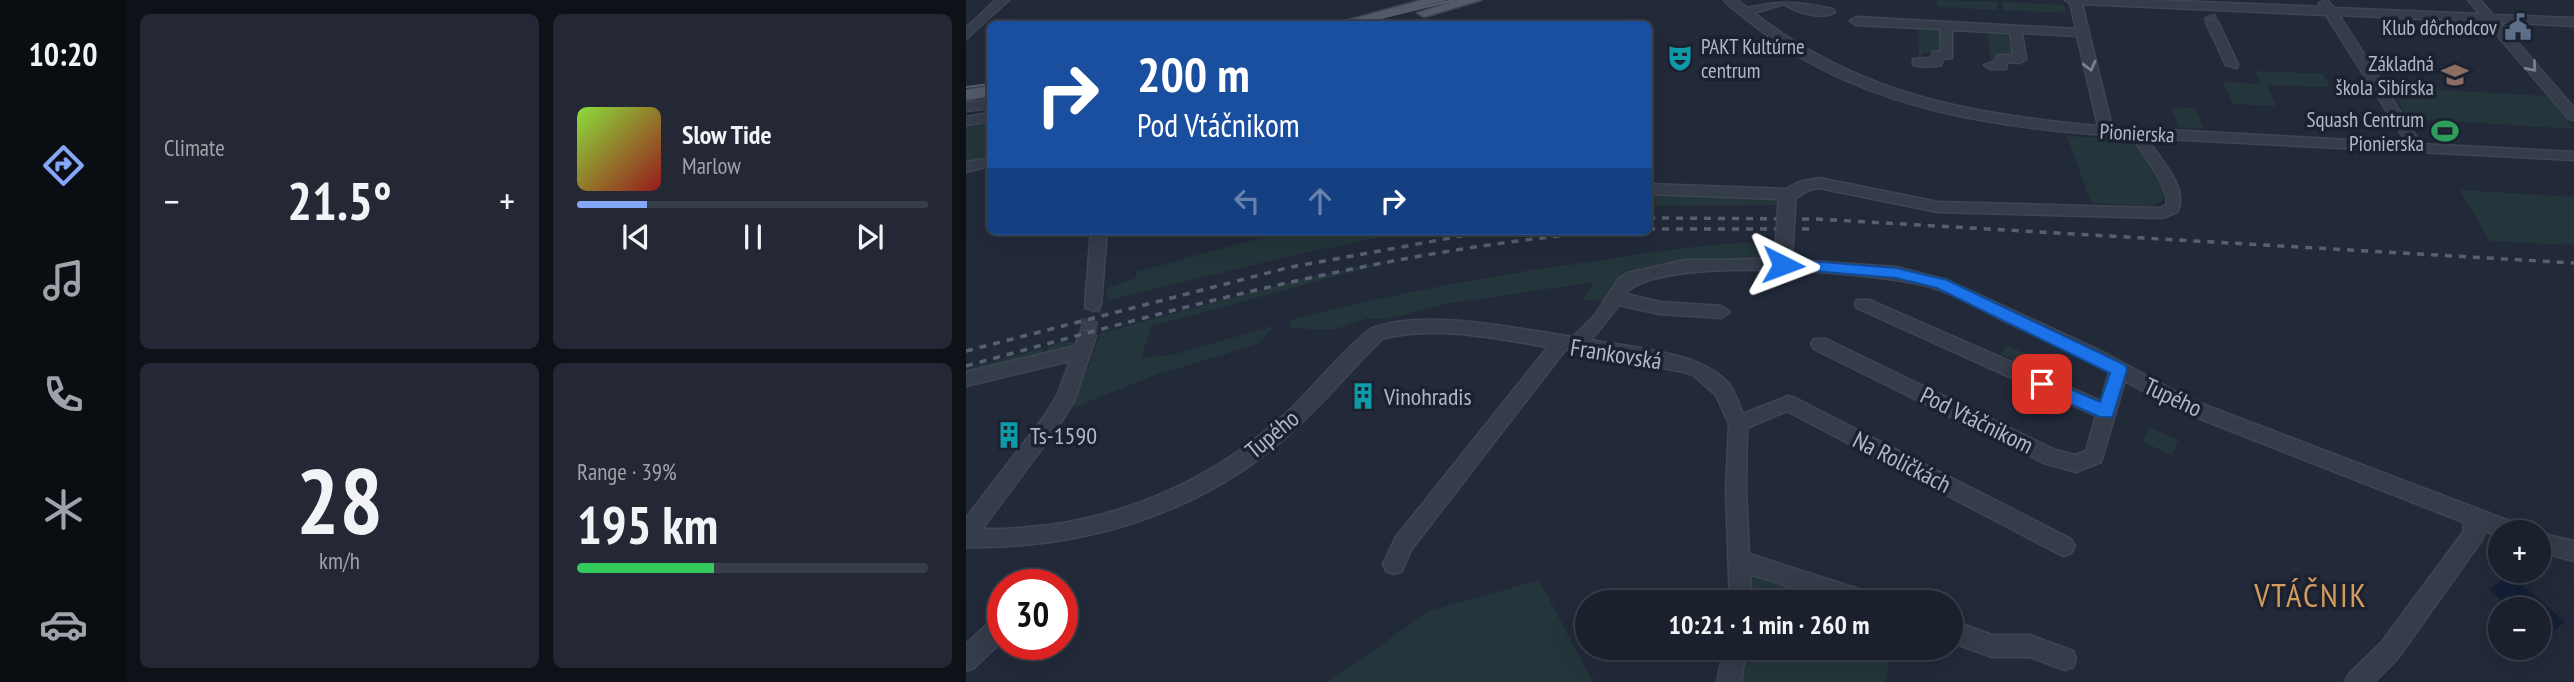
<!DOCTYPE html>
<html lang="en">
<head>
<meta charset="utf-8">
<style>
	:root { --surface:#1a202c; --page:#232834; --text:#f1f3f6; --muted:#9fa3a9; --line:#383e48; --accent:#84a7f7 }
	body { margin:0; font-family:"PT Sans Narrow",sans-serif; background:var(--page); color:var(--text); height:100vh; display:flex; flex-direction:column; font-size:26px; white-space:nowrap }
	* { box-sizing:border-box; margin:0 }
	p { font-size:23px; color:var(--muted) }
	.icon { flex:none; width:38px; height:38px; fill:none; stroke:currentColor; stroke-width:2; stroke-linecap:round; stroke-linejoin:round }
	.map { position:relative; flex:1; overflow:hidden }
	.side { display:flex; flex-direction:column; gap:14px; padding:14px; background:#0e1218; width:840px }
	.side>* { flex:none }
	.hud { position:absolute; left:21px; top:21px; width:665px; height:214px; border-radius:10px; box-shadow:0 7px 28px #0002,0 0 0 2px var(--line); background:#1a4fa0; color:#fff; overflow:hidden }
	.buttons { position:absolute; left:1522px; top:520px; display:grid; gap:14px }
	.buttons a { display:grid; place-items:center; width:63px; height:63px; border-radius:50%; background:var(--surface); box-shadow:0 7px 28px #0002,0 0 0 2px var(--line); font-size:35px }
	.speed { position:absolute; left:21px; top:569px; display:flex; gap:14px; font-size:35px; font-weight:700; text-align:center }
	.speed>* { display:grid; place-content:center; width:91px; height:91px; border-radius:50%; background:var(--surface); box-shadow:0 7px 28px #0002,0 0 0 2px var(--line); line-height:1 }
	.speed .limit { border:10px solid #d22; background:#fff; color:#111 }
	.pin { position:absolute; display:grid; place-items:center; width:60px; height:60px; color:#fff; margin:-30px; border-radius:14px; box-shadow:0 4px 10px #0006 }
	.me { position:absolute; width:77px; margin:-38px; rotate:93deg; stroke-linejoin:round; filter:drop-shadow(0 0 5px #0008) }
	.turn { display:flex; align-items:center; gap:24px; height:147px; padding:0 35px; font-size:32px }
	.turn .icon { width:91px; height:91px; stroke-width:2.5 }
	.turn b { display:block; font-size:49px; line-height:60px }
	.lanes { display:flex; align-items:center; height:66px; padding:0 35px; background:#0003; justify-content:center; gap:35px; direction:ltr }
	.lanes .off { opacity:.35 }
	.big { font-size:52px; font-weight:600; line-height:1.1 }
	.side .card { flex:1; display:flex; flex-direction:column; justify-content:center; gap:10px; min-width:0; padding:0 24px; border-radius:10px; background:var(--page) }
	.side .dial { align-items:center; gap:0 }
	.dial b { font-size:91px; line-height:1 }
	.song { display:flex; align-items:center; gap:21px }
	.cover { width:84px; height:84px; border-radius:10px; background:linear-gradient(135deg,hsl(90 70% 55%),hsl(0 70% 35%)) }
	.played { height:7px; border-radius:4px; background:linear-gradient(90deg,var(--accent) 20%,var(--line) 20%) }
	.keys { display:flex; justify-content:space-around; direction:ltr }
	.heat { display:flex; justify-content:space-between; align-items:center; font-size:38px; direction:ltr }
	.charge { height:10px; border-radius:5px; background:linear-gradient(90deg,#34c759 39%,var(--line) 0) }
	.side .tiles { flex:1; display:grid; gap:14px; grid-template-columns:repeat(2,1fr) }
	.trip { position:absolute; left:609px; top:590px; width:388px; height:70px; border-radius:35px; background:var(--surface); box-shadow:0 7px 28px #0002,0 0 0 2px var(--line); font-weight:600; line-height:70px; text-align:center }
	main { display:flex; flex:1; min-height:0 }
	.tabs { display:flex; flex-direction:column; width:126px; justify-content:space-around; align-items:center; background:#0a0d12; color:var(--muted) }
	.tabs .icon { width:49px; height:49px }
	.tabs .active { color:var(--accent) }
	.tabs b { font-size:32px; color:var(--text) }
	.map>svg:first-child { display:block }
</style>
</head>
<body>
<main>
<nav class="tabs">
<b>10:20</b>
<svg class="icon active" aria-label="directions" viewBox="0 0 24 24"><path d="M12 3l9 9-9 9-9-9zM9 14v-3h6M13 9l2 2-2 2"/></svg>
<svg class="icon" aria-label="music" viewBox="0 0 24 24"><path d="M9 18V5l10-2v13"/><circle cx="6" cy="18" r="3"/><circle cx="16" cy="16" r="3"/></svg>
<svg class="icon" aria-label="phone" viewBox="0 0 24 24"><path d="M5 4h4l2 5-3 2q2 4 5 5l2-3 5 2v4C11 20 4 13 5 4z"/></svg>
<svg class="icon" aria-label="climate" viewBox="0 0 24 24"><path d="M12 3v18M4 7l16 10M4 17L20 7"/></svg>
<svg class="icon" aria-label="car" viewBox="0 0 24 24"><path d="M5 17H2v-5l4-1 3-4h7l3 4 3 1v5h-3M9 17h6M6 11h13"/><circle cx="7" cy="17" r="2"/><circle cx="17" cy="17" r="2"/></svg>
</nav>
<section class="side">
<div class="tiles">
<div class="card"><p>Climate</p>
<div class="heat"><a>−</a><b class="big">21.5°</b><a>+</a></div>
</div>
<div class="card">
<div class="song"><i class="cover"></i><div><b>Slow Tide</b><p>Marlow</p></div></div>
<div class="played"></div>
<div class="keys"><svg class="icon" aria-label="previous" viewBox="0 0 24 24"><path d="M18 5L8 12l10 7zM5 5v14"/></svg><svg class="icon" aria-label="pause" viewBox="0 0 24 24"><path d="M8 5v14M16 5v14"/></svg><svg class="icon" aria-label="next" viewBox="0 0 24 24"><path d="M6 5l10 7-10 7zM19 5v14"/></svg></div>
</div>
<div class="card dial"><b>28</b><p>km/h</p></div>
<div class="card"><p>Range · 39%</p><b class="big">195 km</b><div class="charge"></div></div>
</div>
</section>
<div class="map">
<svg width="1608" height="682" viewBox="0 0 1608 682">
	<rect width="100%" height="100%" fill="#222a3a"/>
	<!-- green -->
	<g fill="#24363b">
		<polygon points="971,0 1031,2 1031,10 972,7"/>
		<polygon points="1036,2 1098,5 1100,13 1038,10"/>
		<polygon points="952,28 978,30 980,54 956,53 956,60 953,60"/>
		<polygon points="1021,32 1047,33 1051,57 1028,56 1028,64 1025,64"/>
		<polygon points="1289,71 1357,74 1364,87 1301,85 1310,106 1267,104 1257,82 1294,84"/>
		<polygon points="1422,87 1582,96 1608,129 1442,118"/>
		<polygon points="1205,107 1229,108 1238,129 1213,127"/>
		<polygon points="24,121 24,158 0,166 0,125"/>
		<polygon points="1101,136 1168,140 1199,192 1196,201 1183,206 1125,203"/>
		<polygon points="1494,190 1608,197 1608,245 1524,241"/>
		<polygon points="682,192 817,197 815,205 683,206"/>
		<polygon points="319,231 447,231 333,254 142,300 141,288 170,278 170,272"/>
		<path d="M811,242L808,261L726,260L665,275L650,283L639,301L617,300L628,282L479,304L420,319L402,318L367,330L324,328V320C427,294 531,274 637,260C695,251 751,242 811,242Z"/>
		<polygon points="430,260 186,326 175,358 206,355 310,325 291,344 190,375 106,408 135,333 335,279"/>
		<polygon points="96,342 110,342 102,350 0,376 0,369 77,348 77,352 82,350 83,346"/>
		<polygon points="1041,345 1083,364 1078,373 1035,354"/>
		<polygon points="1183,427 1212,440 1206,455 1177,442"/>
		<polygon points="783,570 876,602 782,602"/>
		<polygon points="573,580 627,682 361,682 464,611"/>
		<polygon points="777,648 928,648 919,682 773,682"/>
	</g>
	<!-- water -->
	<polygon fill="#152037" points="1544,574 1599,622 1578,638 1573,634 1573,609 1545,609 1523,589"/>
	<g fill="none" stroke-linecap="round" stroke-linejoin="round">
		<!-- minor-tunnel-far1 -->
		<polyline stroke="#373f4f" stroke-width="13" stroke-dasharray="13 6" stroke-linecap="butt" points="1243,15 1246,22"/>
		<!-- minor-tunnel -->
		<polyline stroke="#373f4f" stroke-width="17" stroke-dasharray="17 8" stroke-linecap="butt" points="121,336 127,305"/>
		<defs>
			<g id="minor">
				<polygon points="30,0 43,0 0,39 0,28"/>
				<path d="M758,0H771L781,8C815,0 834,2 867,9L869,12C856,21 830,12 818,4L788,13C893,95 1003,114 1132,126L1111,36L1056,33L1060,59L1054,63L1041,62L1040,69H1024L1018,65L1029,62L1031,55H1047L1044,33L986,30V58L977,59L975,65C967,67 955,67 947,65V59L965,58L967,52L975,51L974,29L890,25L884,21L890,17L1110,29L1104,3L1099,0H1185L1356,7L1353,3L1361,0L1368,8L1514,14L1502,0H1514L1527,15L1608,18V26L1534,22L1608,108V120L1603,119L1520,22L1373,15L1455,144L1608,152V160L1180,138C1193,157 1224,189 1211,212L1196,218L972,212L853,188C832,189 830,206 816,203L814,199L682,194V184L820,189L833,182L853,178L972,202L1194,208L1200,205C1205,188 1175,152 1166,137C1035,129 894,110 789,26C777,16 768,11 758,0ZM1116,4L1360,15L1441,143L1146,127Z"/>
				<polygon points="1242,19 1252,22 1272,65 1271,68 1260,65 1240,22"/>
				<polygon points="24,100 24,108 0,111 0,103"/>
				<polygon points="24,113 24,121 0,125 0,117"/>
				<polygon points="24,158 24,166 0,172 0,162"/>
				<polygon points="125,231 141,231 135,305 127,311 119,305"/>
				<path d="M817,259L930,267L981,280L1137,352L1223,399L1554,525L1557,532H1535V537L1519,531L1516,540L1432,658L1408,682H1379L1383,674L1416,642L1498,531L1497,522L1209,409L1159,381L1135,462L1110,472L1078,463L848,349L845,344L848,339H860L1089,450L1109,455L1120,451L1130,416L891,308L889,304L891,300H903L1135,401L1143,372C1109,353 1073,338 1038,321C1016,310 994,297 971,289C925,272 685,254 660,294L694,302L755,306L764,312L755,318L694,314L653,305L625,340C667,348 734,351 763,384C769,392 773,405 777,414L822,396L829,398L1105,539L1109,546L1105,553L1098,556L1091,553L821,411L781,428L780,490L783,554L902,592L910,595L913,602H870L784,574L786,602H764L760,490L763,424L750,395L727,375L717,372L600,349L445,550L436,571L428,574L420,571L417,564L430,537L582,347C529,338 468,325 416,339C381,374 349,413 311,445C223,517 113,549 0,547V518L80,414L92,394L104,361L0,386V372L109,346L115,331H127L130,336L108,401L94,424L16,529C133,531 243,487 328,406C343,391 393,334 407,328C459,308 552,329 607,337L629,315L653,278L662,273L719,260Z"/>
				<polygon points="1573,533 1608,541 1608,561 1573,552"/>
				<polygon points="37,614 37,640 8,668 0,671 0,644 29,617"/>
				<polygon points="985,620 1026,635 1064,635 1107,651 1110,659 1107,667 1099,670 1064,657 1026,657 985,642"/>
				<polygon points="758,648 780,648 775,682 751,682"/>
			</g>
			<g id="major">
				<polygon points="456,0 480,0 391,24 368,24"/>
				<polygon points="492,0 515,0 458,17 451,13"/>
				<polygon points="24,86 24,96 0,100 0,90"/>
			</g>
		</defs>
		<!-- minor casing -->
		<use href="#minor" stroke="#3f4553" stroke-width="3"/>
		<!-- major casing -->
		<use href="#major" stroke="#3f4553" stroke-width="3"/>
		<!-- minor -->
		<use href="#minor" fill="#353c4a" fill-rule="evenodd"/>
		<!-- major -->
		<use href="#major" fill="#535b6a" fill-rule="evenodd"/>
		<!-- tram -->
		<g stroke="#576071" stroke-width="2">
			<polyline points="390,24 488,0"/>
			<polyline points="0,87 24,84"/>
		</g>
		<!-- rail -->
		<g stroke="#576071" stroke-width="3.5" stroke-dasharray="7 7" stroke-linecap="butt">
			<polyline points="682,218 850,219 1608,263"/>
			<polyline points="682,229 843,229"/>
			<polyline points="0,351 325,267 523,231"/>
			<path d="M0,366C215,307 420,250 644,231"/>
		</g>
		<defs>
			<polyline id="minor-bridge" points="818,250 821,200"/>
		</defs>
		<!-- minor-bridge casing -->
		<use href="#minor-bridge" stroke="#3f4553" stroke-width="20" stroke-linecap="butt"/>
		<!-- minor-bridge -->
		<use href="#minor-bridge" stroke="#353c4a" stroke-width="17"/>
	</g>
	<!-- one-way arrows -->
	<defs><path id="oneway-chevron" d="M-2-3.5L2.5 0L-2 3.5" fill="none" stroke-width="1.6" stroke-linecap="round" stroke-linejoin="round" transform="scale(1.75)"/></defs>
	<g stroke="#79808e">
		<use href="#oneway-chevron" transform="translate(1124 66) rotate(76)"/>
		<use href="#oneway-chevron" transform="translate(1566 67) rotate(49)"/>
	</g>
	<!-- route -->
	<polygon fill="#1a73e8" stroke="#114b97" stroke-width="2" points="817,259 930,268 981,280 1159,365 1161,370 1148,412 1146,417 1134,417 1070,389 1068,384 1076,377 1134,402 1144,373 971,288 930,278 812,268 810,265"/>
	<!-- icons -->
	<defs>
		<symbol id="civic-bare" viewBox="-9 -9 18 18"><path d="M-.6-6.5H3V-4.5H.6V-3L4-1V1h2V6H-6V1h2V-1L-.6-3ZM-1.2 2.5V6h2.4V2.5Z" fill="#5c6f8a" stroke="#1b212f" stroke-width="2.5" paint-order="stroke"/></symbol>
		<symbol id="theatre-bare" viewBox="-9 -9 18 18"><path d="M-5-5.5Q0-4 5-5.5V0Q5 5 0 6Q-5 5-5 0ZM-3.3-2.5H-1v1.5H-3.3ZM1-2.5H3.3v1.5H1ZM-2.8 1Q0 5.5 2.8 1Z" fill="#0f9aa8" stroke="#1b212f" stroke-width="2.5" paint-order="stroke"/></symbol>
		<symbol id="school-bare" viewBox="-9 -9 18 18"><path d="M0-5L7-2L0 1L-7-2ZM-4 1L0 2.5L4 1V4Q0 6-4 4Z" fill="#8d6e63" stroke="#1b212f" stroke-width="2.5" paint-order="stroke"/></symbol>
		<symbol id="stadium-bare" viewBox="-9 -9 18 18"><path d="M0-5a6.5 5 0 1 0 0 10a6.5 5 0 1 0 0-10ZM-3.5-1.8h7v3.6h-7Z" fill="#2e9e5b" stroke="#1b212f" stroke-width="2.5" paint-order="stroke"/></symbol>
		<symbol id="building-bare" viewBox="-9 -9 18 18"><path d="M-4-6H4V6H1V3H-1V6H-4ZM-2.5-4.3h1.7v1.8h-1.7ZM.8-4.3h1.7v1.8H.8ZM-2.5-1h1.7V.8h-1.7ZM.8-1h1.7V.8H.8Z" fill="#0f9aa8" stroke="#1b212f" stroke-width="2.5" paint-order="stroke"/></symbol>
	</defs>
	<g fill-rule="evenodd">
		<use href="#civic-bare" x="1533" y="8" width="38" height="38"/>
		<use href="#theatre-bare" x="695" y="39" width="38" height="38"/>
		<use href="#school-bare" x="1470" y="56" width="38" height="38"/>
		<use href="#stadium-bare" x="1460" y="112" width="38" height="38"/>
		<use href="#building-bare" x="378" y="377" width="38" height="38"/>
		<use href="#building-bare" x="24" y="416" width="38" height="38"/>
	</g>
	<g text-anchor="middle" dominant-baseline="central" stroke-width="7" stroke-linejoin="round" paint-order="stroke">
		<!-- far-poi labels -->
		<g font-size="21" fill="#b0b7c6" stroke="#1b212f" text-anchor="end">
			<text x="1531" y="27">Klub dôchodcov</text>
			<text x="735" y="46" text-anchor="start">PAKT Kultúrne<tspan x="735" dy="24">centrum</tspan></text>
			<text x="1468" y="63">Základná<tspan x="1468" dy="24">škola Sibírska</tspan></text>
			<text x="1458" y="119">Squash Centrum<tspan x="1458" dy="24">Pionierska</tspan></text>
		</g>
		<!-- far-street labels -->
		<g font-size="21" fill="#b0b7c6" stroke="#1b212f">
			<text transform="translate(1171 133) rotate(3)">Pionierska</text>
		</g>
		<!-- street labels -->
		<g font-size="24" fill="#b0b7c6" stroke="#1b212f">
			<text transform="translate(650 354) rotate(9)">Frankovská</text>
			<text transform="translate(1207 397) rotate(25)">Tupého</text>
			<text transform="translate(1011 420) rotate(26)">Pod Vtáčnikom</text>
			<text transform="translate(306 434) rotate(-40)">Tupého</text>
			<text transform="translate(936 462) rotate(27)">Na Roličkách</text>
		</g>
		<!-- poi labels -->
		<g font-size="24" fill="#b0b7c6" stroke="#1b212f" text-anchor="start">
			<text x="418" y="396">Vinohradis</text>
			<text x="64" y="435">Ts-1590</text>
		</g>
		<!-- near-quarter labels -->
		<g font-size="33" letter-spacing="2" fill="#d39b5e" stroke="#1b212f">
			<text x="1345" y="594">VTÁČNIK</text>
		</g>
	</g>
</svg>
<div class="buttons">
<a>+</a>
<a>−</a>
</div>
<div class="speed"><div class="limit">30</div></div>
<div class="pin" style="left:1076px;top:384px;background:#d93025"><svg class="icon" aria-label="arrive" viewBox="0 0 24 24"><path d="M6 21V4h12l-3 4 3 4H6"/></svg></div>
<svg class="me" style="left:817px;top:265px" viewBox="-20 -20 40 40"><path d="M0-17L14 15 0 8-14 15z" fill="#1a73e8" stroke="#fff" stroke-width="4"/></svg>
<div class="trip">10:21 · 1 min · 260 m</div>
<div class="hud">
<div class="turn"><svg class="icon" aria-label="right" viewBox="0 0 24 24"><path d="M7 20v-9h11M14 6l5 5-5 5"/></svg><div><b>200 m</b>Pod Vtáčnikom</div></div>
<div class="lanes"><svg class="icon off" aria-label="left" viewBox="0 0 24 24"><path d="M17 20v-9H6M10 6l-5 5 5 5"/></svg><svg class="icon off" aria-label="ahead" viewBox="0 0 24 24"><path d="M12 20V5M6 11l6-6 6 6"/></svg><svg class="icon" aria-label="right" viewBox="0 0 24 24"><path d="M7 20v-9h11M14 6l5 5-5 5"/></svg></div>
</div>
</div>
</main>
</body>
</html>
